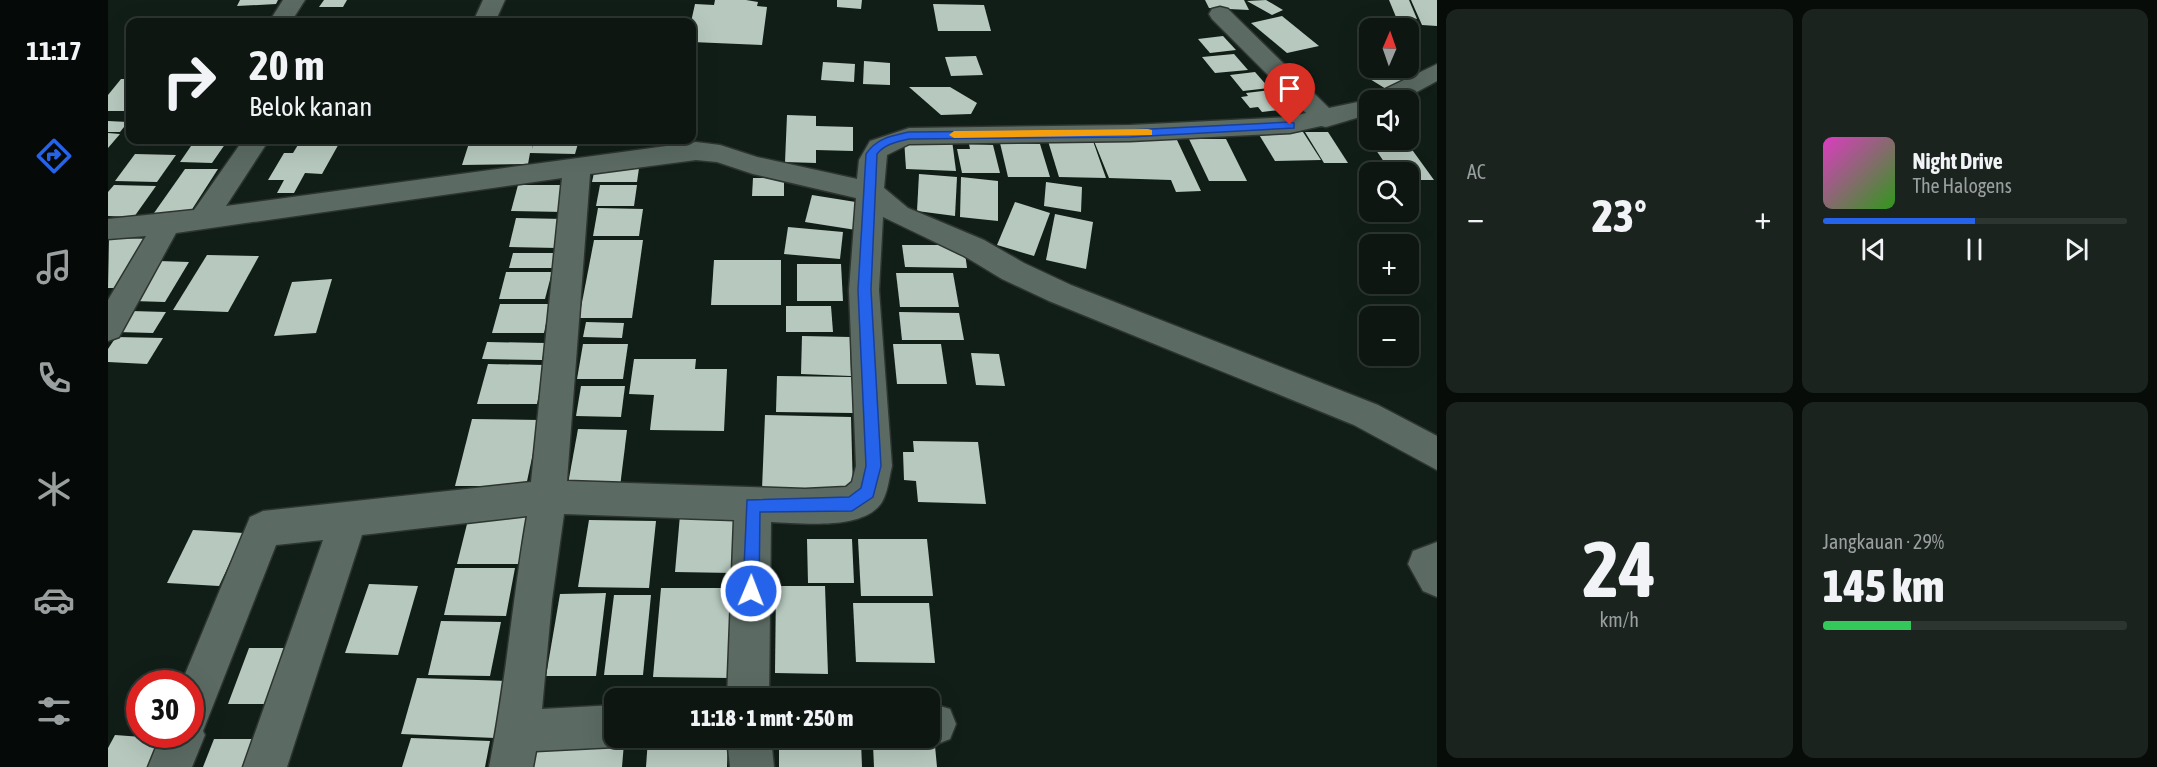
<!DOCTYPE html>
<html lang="id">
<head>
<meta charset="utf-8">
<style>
	:root { --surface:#0d1611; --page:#1b231f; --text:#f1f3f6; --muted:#9a9f9f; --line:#2d3531; --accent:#2563eb }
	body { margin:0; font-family:"Asap Condensed",sans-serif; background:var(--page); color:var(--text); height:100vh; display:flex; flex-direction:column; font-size:22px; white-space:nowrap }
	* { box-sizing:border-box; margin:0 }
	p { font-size:20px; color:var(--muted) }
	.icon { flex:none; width:33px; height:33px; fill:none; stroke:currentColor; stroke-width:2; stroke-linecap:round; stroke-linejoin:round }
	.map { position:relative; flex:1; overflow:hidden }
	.side { display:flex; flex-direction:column; gap:9px; padding:9px; background:#070c09; width:720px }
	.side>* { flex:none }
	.banner { position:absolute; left:18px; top:18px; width:570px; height:126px; border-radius:12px; box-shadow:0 6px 24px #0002,0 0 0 2px var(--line); background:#0d1611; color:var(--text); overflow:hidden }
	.needle { width:39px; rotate:2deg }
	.fabs { position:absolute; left:1251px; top:18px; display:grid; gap:12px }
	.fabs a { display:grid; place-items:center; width:60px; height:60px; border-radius:12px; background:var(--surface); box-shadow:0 6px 24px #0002,0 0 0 2px var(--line); font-size:30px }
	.speed { position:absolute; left:18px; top:670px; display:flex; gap:12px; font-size:30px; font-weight:700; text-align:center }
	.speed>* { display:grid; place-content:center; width:78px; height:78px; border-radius:50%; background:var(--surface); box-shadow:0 6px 24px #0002,0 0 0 2px var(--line); line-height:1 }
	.speed .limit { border:9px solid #d22; background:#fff; color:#111 }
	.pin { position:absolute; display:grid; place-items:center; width:51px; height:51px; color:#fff; margin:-62px -26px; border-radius:50% 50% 50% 0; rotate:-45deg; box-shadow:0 0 6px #0007 }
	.pin .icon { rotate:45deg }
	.me { position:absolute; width:66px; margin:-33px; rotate:1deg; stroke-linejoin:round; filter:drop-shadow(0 0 4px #0008) }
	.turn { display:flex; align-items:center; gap:21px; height:126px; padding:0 24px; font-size:27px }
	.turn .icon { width:78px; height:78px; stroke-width:2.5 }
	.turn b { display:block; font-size:42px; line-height:51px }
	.big { font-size:45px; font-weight:800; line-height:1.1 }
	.side .card { flex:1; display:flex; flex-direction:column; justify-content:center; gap:9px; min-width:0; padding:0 21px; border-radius:12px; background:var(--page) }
	.side .dial { align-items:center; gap:0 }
	.dial b { font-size:78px; line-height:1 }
	.song { display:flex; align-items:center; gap:18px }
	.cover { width:72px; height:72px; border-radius:9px; background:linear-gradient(135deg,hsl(310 70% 55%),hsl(110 70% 35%)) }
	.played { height:6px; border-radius:3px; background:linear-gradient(90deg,var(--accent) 50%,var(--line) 50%) }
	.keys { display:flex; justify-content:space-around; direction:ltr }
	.heat { display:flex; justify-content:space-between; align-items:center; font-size:33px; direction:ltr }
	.charge { height:9px; border-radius:4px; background:linear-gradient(90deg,#34c759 29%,var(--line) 0) }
	.side .tiles { flex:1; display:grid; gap:9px; grid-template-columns:repeat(2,1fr) }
	.trip { position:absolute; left:496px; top:688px; width:336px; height:60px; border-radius:12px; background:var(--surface); box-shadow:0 6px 24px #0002,0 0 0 2px var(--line); font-weight:800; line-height:60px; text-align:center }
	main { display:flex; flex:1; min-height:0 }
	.menu { display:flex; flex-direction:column; width:108px; justify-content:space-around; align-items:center; background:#050907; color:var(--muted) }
	.menu .icon { width:42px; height:42px }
	.menu .current { color:var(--accent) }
	.menu b { font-size:27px; color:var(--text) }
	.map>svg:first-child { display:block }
</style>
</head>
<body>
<main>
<nav class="menu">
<b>11:17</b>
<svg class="icon current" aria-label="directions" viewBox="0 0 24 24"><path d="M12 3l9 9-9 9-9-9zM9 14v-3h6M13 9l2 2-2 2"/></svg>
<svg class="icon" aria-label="music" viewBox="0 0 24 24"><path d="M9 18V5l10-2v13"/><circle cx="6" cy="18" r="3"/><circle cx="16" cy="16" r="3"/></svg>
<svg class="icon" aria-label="phone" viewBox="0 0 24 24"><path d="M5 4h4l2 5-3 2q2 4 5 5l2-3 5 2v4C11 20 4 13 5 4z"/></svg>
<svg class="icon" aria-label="climate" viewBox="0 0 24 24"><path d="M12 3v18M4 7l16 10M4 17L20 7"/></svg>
<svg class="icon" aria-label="car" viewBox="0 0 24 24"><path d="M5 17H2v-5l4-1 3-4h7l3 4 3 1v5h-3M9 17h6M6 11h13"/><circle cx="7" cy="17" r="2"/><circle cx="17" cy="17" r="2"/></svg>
<svg class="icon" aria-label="filters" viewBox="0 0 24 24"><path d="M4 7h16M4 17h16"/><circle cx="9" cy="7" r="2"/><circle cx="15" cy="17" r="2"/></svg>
</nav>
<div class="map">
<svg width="1329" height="767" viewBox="0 0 1329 767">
	<rect width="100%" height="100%" fill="#111e17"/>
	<!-- building -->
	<g fill="#b7c9bf">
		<polygon points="132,0 170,0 168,4 129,6"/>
		<polygon points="216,0 239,0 235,7 211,7"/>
		<polygon points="607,0 638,0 650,2 649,6 659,7 654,45 584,42 583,22 587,4 606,5"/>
		<polygon points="729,0 754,0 753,9 729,7"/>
		<polygon points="1097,0 1136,0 1141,10 1101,8"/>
		<polygon points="1158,0 1175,10 1164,15 1139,1"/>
		<polygon points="1281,0 1301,0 1309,19 1288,17"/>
		<polygon points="1303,0 1329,0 1329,26 1314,25"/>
		<polygon points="825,4 876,5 883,31 830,31"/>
		<polygon points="1174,16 1211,46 1179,53 1143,23"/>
		<polygon points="1115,36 1128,50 1102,53 1090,39"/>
		<polygon points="1126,54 1140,70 1107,73 1094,57"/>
		<polygon points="868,56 875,75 843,76 837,57"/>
		<polygon points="756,61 782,63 782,85 755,84"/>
		<polygon points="715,62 747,64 746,82 713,80"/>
		<polygon points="1276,68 1292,68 1311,79 1283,92 1257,76"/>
		<polygon points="1147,72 1161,88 1135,91 1122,75"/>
		<polygon points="13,79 22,79 22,111 0,111 0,95"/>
		<polygon points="801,87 842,87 869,103 863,114 833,115"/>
		<polygon points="1163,90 1180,109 1154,112 1150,107 1142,108 1133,97 1140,96 1138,93"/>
		<polygon points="679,115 708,116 708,126 745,127 745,151 708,150 708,163 677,162"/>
		<polygon points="0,121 20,122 12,132 0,132"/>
		<polygon points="1195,132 1213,160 1167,161 1150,133"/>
		<polygon points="1197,132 1220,132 1240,163 1216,163"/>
		<polygon points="0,133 12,134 0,148"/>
		<polygon points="1257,134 1262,134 1262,140 1297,140 1326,180 1300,180 1300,172 1283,172"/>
		<polygon points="796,139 844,140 848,171 798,169"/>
		<polygon points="1081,139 1118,139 1139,181 1101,181"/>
		<polygon points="74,140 120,140 104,163 72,162 83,146 69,146"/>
		<polygon points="193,140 233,140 214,174 197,173 186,193 169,193 176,180 160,180 176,153 185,153"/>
		<polygon points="362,140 426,140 424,149 427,140 471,140 467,154 422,153 420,164 354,165"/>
		<polygon points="1028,140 1069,140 1093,191 1068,192 1063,180 1001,178 986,141"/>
		<polygon points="940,141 985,141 998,178 951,177"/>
		<polygon points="892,143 932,144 942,177 900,177"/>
		<polygon points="861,144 885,145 892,173 854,173 849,149 862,149"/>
		<polygon points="27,154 68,155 49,182 7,181"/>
		<polygon points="487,168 531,168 529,182 484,182"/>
		<polygon points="77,169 110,169 81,214 46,213"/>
		<polygon points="811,174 849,177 847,216 809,211"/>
		<polygon points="853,177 890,181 890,221 852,217"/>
		<polygon points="645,178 676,178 676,196 644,196"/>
		<polygon points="938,182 974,187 973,212 936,206"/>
		<polygon points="6,185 48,186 26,217 0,216 0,192"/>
		<polygon points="410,185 462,185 456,212 403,211"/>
		<polygon points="492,185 529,185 526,206 488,206"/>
		<polygon points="704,195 754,203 748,230 697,222"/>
		<polygon points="907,202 942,213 926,256 889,245"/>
		<polygon points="490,208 535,209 531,236 485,236"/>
		<polygon points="947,214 985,222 978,269 938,260"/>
		<polygon points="408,218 456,219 449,248 401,247"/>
		<polygon points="680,227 735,232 732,259 676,254"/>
		<polygon points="1,238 49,239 17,288 0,288"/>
		<polygon points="486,240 535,240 524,318 471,318"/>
		<polygon points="794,245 856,245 859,268 797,267"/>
		<polygon points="405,253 449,253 445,268 401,268"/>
		<polygon points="99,255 151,256 120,312 65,310"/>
		<polygon points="606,260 673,260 673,305 603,305"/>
		<polygon points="51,261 81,262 57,302 25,301"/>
		<polygon points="689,264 733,264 735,301 689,301"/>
		<polygon points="398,272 444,272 437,299 391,299"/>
		<polygon points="788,273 845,273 851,307 792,307"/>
		<polygon points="224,279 208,333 166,336 184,282"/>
		<polygon points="392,304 442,304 436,333 384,333"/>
		<polygon points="678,306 723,306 725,332 678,332"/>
		<polygon points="23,311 58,312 45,333 9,332"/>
		<polygon points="791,312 851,313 856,340 794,340"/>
		<polygon points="478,322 516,323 514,338 475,337"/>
		<polygon points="694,336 742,337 743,376 693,374"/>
		<polygon points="8,337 55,338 39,364 0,362 0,349"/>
		<polygon points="379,342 438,343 434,360 374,359"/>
		<polygon points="475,344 520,344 515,379 469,379"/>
		<polygon points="785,344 833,344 839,384 789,384"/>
		<polygon points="863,353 891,354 897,386 868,385"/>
		<polygon points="526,359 588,359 587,369 619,369 616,431 542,430 546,395 521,394"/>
		<polygon points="380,364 437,365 429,404 369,404"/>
		<polygon points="669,376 744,377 745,413 668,412"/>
		<polygon points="473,386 517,386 513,417 468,416"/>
		<polygon points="657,415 743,417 745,492 654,489"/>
		<polygon points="364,419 432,420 418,486 347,486"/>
		<polygon points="470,429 519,430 511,495 458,495"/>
		<polygon points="805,441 870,442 878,504 810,502 808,481 796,480 795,452 806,452"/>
		<polygon points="362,512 422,512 411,564 349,564"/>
		<polygon points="572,515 627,516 625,573 567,572"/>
		<polygon points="481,520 548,521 541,588 470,587"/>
		<polygon points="85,530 136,533 111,586 59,583"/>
		<polygon points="699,539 744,539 746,583 700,583"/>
		<polygon points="750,539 819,539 825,596 753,596"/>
		<polygon points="347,568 407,568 398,616 336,615"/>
		<polygon points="261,584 310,586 290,655 237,653"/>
		<polygon points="668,586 717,586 720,674 667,673"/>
		<polygon points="553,588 625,588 622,678 545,677"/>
		<polygon points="498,593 488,676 438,676 452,594"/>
		<polygon points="506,595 543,595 535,675 496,675"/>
		<polygon points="745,603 821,603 827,663 748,662"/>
		<polygon points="333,621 393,622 382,676 320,675"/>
		<polygon points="141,648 190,648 171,704 120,704"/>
		<polygon points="309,678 400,681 387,738 293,734"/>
		<polygon points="7,735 61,739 48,767 0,767 0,748"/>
		<polygon points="303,738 382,741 377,767 294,767"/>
		<polygon points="106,739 159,739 149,767 95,767"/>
		<polygon points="540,739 620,739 619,767 538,767"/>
		<polygon points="671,741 753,741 754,767 671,767"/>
		<polygon points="417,742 516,743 514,767 413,767"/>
		<polygon points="765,745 827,746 829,767 766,767"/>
	</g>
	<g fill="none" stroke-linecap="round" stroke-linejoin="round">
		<defs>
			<g id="street">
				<polygon points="175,0 197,0 183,22 161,22"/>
				<polygon points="375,0 397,0 387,22 365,22"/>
				<path d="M1112,7L1120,9L1221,108L1264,99L1267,94L1329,64V81L1294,100H1262V114L1218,127L1213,126L1182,133L1022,141L801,144L779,155L776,188L800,208L876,240L916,263L963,285L1270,405L1329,436V470L1246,425L941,301L894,279L856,256L775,217L771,290L784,466C781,478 780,492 774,502C756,531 693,523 663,522L661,699H619L626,520L456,514L444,600L434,709L507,705V738H524L522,741L507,747L428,751L425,767H381C398,684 404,600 419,516L254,535L179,767H135L215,540L168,545L95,731L97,735L84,767H40L53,735H82V684H73L142,517L155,511L423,482L454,178L68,233L11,337L0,341V300L38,236L0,239V219L86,210L135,140H161L118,206L588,142L612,145L649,157L749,179L751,160L762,141L801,128L1022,125L1182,117L1198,113L1104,19L1101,14L1104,9ZM588,160L609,162L645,174L748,198L741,290L748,466L744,482L738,487L697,489L459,481L482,174Z"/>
				<polygon points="1329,542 1329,597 1315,591 1300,564 1305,551"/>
				<polygon points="822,703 842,709 848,724 842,739 827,745 806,738 822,738"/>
				<polygon points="619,738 663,738 666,767 622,767"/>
			</g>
		</defs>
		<!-- street casing -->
		<use href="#street" stroke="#2e3531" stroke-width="3"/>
		<!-- street -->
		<use href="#street" fill="#5b6b63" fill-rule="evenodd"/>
	</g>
	<!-- route -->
	<path fill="#2563eb" stroke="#184099" stroke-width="1.5" d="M1182,122L1186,123V128L1022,137L801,139C788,142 777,144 769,154L763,290L773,466L765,497L744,511L652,512L651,591L648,597L643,599L637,597L635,591L639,500L741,497L753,488L758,466L750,290L758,154C769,138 783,136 801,132L1022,130Z"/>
	<!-- slow -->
	<polygon fill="#f59e0b" points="1040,129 1044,130 1044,135 846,138 841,135 846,131"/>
</svg>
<div class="fabs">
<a><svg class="needle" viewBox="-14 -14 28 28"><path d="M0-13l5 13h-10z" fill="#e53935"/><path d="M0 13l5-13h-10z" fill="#9a9f9f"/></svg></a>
<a><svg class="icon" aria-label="sound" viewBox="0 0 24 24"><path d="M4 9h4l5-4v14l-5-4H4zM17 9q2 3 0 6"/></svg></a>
<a><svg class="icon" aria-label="search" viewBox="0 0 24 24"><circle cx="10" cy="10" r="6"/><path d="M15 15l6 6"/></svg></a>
<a>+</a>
<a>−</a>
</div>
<div class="speed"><div class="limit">30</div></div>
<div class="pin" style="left:1182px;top:125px;background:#d93025"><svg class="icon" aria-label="arrive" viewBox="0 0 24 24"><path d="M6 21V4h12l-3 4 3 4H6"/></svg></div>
<svg class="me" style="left:643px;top:591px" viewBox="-20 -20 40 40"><circle r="17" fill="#2563eb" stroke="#fff" stroke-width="3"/><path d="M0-11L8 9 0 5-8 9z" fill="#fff"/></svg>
<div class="trip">11:18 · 1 mnt · 250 m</div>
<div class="banner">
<div class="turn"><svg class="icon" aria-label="right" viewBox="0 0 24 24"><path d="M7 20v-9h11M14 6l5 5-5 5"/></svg><div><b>20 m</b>Belok kanan</div></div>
</div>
</div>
<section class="side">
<div class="tiles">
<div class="card"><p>AC</p>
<div class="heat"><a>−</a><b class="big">23°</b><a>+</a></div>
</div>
<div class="card">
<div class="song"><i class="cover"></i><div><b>Night Drive</b><p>The Halogens</p></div></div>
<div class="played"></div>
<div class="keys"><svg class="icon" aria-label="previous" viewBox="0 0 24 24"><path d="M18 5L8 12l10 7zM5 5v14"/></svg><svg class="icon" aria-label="pause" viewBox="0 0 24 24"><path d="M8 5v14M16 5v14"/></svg><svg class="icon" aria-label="next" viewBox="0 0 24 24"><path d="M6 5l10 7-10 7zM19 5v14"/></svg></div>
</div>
<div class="card dial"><b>24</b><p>km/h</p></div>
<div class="card"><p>Jangkauan · 29%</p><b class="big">145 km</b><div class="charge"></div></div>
</div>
</section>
</main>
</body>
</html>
